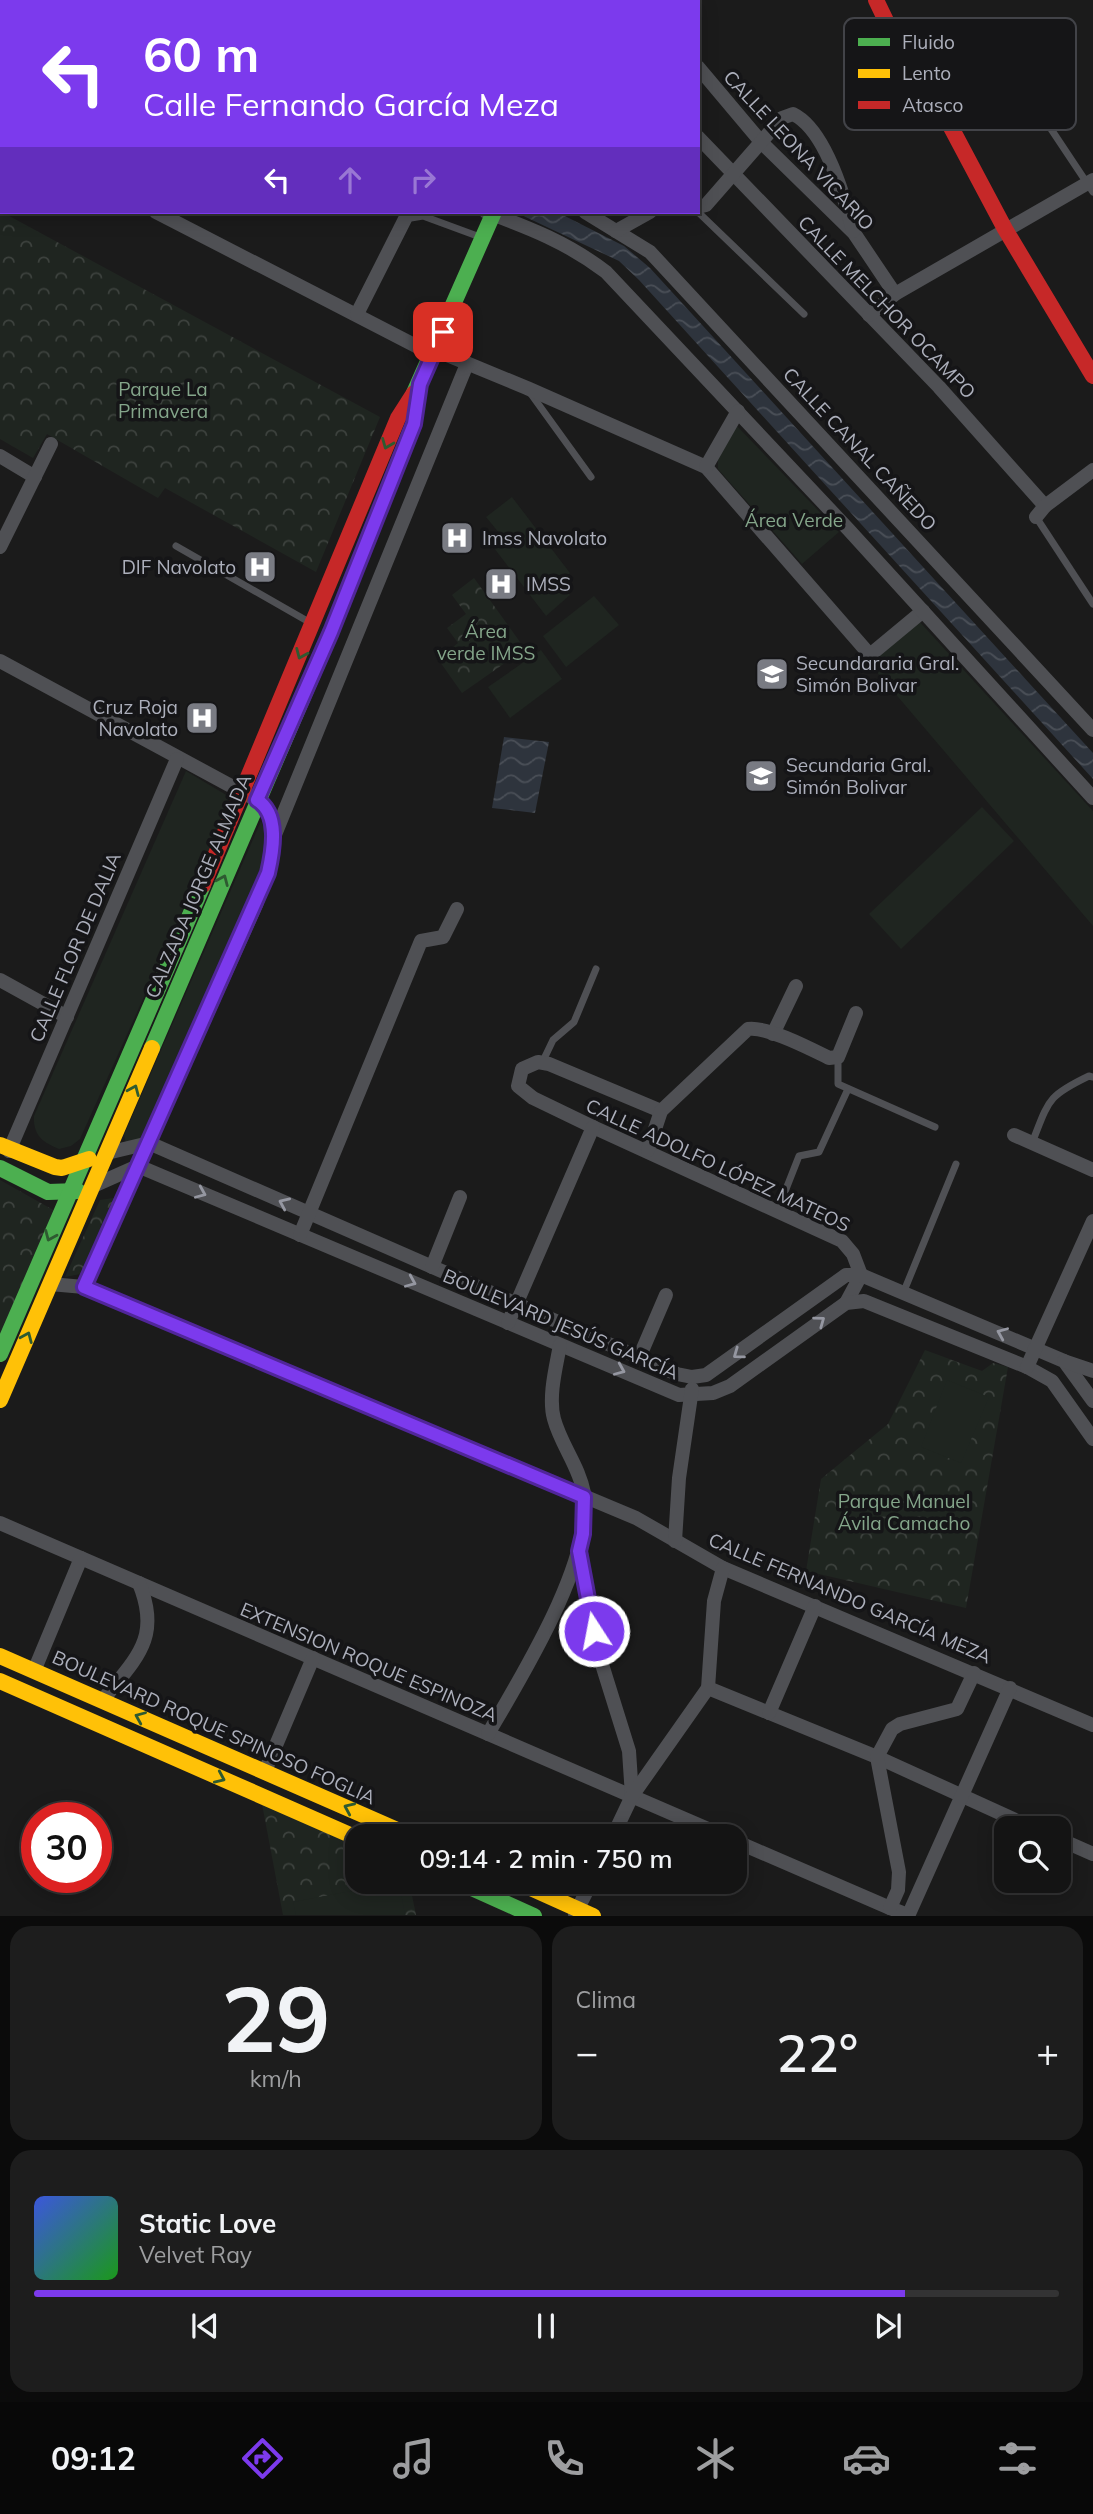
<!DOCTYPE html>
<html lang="es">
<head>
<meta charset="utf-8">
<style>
	:root { --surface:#141414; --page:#1d1d1d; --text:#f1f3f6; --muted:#9d9ea0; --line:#333334; --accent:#7c3aed }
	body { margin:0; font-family:Mulish,sans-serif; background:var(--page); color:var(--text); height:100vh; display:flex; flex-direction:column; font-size:26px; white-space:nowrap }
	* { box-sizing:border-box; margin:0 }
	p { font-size:23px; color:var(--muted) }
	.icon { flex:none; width:38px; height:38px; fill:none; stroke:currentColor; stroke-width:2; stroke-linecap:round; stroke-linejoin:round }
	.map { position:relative; height:1916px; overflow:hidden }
	.panel { display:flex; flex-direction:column; gap:10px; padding:10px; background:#0b0b0b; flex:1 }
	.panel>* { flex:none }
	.hud { position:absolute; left:0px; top:0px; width:700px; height:214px; box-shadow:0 4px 18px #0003,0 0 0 2px var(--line); background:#7c3aed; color:#fff; overflow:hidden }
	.controls { position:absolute; left:994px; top:1816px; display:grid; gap:14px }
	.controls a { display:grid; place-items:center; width:77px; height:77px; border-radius:14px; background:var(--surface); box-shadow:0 4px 18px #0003,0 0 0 2px var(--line); font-size:35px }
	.speed { position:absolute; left:21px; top:1802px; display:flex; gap:14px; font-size:35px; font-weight:700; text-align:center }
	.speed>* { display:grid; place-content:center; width:91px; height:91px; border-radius:50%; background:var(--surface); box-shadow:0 4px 18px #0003,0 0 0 2px var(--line); line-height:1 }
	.speed .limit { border:10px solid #d22; background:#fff; color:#111 }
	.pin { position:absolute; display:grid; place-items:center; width:60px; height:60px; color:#fff; margin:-30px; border-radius:14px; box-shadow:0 4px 10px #0006 }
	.me { position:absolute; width:77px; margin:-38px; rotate:349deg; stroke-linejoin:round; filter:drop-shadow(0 0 5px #0008) }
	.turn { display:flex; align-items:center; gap:24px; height:147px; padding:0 28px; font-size:32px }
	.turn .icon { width:91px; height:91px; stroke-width:2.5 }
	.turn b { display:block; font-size:49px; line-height:60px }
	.lanes { display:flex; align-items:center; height:66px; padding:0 28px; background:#0003; justify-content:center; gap:35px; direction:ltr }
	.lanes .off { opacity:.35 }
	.big { font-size:52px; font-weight:600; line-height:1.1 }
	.panel .widget { flex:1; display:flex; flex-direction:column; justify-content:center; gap:10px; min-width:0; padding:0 24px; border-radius:21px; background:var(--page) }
	.panel .dial { align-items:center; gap:0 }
	.dial b { font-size:91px; line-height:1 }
	.song { display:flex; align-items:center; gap:21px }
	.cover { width:84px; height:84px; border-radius:10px; background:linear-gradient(135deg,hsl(230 70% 55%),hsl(120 70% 35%)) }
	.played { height:7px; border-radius:4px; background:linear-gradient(90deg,var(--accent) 85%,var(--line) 85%) }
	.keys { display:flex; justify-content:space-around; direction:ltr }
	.heat { display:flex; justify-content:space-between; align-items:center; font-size:38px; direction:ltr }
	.panel .tiles { flex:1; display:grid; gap:10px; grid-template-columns:1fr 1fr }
	.widget:last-child { grid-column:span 2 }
	.trip { position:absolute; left:345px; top:1824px; width:402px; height:70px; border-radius:21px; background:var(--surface); box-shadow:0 4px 18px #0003,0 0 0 2px var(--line); font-weight:600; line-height:70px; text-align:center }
	.dock { display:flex; height:112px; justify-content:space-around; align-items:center; background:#080808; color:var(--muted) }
	.dock .icon { width:49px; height:49px }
	.dock .current { color:var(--accent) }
	.dock b { font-size:32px; color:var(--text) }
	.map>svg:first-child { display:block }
</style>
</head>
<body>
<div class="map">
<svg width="1093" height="1916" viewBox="0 0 1093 1916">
	<defs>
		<pattern id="park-crowns" width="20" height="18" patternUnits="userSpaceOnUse" patternTransform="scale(1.75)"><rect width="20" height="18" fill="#1f2520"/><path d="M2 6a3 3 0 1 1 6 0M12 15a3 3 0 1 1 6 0" fill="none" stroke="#3d423e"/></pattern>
		<pattern id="water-waves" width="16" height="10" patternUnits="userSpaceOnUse" patternTransform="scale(1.75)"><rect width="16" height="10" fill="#2e343d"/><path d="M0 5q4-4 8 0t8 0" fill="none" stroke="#4a4f57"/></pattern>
	</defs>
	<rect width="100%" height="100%" fill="#1b1b1b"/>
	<!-- park -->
	<g fill="url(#park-crowns)">
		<polygon points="0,211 380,417 316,572 165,488 158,498 47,434 33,458 0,439"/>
		<polygon points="474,578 525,649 462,693 438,659 458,643 447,628 466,614 452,595"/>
		<polygon points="0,1180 55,1211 0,1335"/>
		<polygon points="114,1198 116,1202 85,1273 65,1277 100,1200"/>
		<polygon points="925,1350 982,1371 993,1363 1008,1367 966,1608 806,1571 821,1479 888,1424"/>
		<polygon points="262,1804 357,1846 357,1881 409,1881 416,1915 283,1915"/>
	</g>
	<!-- garden -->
	<g fill="#1f2520">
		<polygon points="737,426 839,532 802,564 718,469 718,458"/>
		<polygon points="512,497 570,573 560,582 570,595 546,616 494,548 504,539 486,517"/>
		<polygon points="594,596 619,625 566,667 543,636"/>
		<polygon points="918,620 1093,811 1093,926 870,664"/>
		<polygon points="541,650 562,679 510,718 488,687"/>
		<path d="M186,771L233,799L80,1139L71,1146L59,1149C42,1142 33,1135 34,1116Z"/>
		<polygon points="982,807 1014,841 901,949 869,914"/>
		<polygon points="261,821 267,836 261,868 151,1123 141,1140 126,1144 124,1135"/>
		<polygon points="947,1380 989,1397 961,1463 921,1447"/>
		<polygon points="399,1882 405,1915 296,1915 293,1902"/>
	</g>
	<!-- water -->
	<g fill="url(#water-waves)">
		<polygon points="515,212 557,212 624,246 650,268 1093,753 1093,779 639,280 619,261"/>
		<polygon points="504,737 549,742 535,813 492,808"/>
	</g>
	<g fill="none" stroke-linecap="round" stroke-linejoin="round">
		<!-- lane -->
		<g stroke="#4f5054" stroke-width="7">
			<polyline points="1051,129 1093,192"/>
			<polyline points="698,212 804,314"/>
			<polyline points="405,219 423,216 480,237"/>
			<polyline points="531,394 591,477"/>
			<polyline points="1036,517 1093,604"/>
			<polyline points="176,546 309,622"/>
			<polyline points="838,1057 838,1084 935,1127"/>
			<polyline points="542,1063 553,1040 574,1022 596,969"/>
			<path d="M1032,1143C1049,1100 1047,1096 1089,1076L1093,1077"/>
			<polyline points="777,1212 799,1156 819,1152 848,1089"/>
			<polyline points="904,1291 956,1164"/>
		</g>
		<!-- street -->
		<g stroke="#4f5054" stroke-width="14">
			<polyline points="305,0 309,2"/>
			<polyline points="456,0 465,0"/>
			<polyline points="510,0 513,2"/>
			<polyline points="0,61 2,61"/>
			<polyline points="698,67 762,143 854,233 895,294"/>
			<polyline points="0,107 2,107"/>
			<polyline points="698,137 939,387 1045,506"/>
			<path d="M698,207L706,205L782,118L793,114C826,130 845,199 853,231"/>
			<polyline points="156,212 418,347 435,350 527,388 706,467 870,655 923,611"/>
			<path d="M486,212C530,228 568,243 606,272L848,529L1093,798"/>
			<polyline points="585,212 650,252 1093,730"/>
			<polyline points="616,231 650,212"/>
			<polyline points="357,314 405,219"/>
			<polyline points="869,315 895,294 1093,180"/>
			<polyline points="0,456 35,477"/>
			<polyline points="706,467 738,411"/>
			<polyline points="1036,517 1045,506 1093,470"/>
			<polyline points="0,547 51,444"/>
			<path d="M0,661L257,800C289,820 266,878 256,905L84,1287"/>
			<polyline points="274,837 467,364"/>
			<polyline points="0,980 67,1017"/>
			<polyline points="773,1034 796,986"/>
			<polyline points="661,1111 549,1064 538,1062 522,1069 518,1086 533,1098 593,1127 842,1241 853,1254 861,1275 846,1303"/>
			<polyline points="1014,1135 1093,1170"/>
			<path d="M648,1150L661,1111L748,1029C767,1026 811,1049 829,1058L838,1057L856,1013"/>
			<polyline points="9,1151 177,759"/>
			<polyline points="107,1153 149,1143 677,1374 692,1377 706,1375 846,1275 861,1275 1064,1361 1093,1401"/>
			<polyline points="93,1186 138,1166 679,1395 713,1393 730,1386 846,1303 864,1301 1027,1367 1052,1381 1093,1439"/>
			<polyline points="300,1235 421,941 443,937 457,909"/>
			<polyline points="432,1267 460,1197"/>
			<polyline points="50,1284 84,1287 636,1518 723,1568 1093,1725"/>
			<polyline points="508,1323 593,1127"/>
			<polyline points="639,1358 666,1295"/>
			<polyline points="1064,1361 1093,1371"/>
			<polyline points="1027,1367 1093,1221"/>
			<polyline points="0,1523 724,1836"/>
			<polyline points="675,1541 679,1478 692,1389"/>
			<polyline points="579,1551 600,1658 629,1751 632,1796"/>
			<polyline points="34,1671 81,1558"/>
			<polyline points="708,1688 877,1757 1035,1829"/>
			<path d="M102,1701C135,1659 162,1639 139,1583"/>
			<polyline points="769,1713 815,1606"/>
			<path d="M488,1734C521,1677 595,1559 584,1493C579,1466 561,1445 554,1419C548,1397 556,1367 560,1345"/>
			<polyline points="265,1771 313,1658"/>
			<polyline points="613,1836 632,1796 708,1688 714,1601 723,1568"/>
			<polyline points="1059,1839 1093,1854"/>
			<polyline points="735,1841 890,1908 908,1915 908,1916 1010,1688"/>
			<polyline points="890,1908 898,1890 899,1872 877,1757 892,1729 900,1724 957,1709 974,1673"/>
			<polyline points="575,1914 592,1881"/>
		</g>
		<!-- fast -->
		<g stroke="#4caf50" stroke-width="16">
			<polyline points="579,0 579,2"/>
			<polyline points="414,393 494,212"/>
			<polyline points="152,1048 331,632 385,497"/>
			<polyline points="0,1168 48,1192 78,1191"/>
			<polyline points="0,1354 203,885"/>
			<polyline points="456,1881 534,1916"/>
		</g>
		<!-- slow -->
		<g stroke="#ffc107" stroke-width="16">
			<polyline points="0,1145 55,1167 62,1168 89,1159"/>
			<polyline points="0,1400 152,1048"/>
			<polyline points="0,1656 411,1836"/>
			<polyline points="0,1681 357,1838"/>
			<polyline points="515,1881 593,1916"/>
		</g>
		<!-- jam -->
		<g stroke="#c62828" stroke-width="16">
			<polyline points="876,0 889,27 936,99 1005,229 1093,376"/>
			<polyline points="385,497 414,424 419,391"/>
			<polyline points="203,885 398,418 414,393"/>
		</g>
	</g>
	<!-- one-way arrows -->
	<defs><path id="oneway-chevron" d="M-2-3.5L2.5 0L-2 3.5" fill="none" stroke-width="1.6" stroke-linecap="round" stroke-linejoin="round" transform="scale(1.75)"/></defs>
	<g stroke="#2e5a31">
		<use href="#oneway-chevron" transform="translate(387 444) rotate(112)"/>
		<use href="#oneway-chevron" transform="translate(301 654) rotate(113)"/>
		<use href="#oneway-chevron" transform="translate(223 880) rotate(-67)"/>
		<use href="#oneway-chevron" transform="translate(134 1090) rotate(-67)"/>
		<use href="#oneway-chevron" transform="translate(50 1236) rotate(113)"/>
		<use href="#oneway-chevron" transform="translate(27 1337) rotate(-67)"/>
		<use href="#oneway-chevron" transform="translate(140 1717) rotate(-157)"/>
		<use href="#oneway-chevron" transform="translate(220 1778) rotate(24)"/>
		<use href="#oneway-chevron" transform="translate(349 1808) rotate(-156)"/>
	</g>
	<g stroke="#9597a1">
		<use href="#oneway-chevron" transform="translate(201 1193) rotate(23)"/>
		<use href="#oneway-chevron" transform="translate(284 1203) rotate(-156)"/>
		<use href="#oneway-chevron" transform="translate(411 1282) rotate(23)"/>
		<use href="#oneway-chevron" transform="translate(820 1321) rotate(-36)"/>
		<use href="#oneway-chevron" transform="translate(1002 1333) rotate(-157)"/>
		<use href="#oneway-chevron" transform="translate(738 1354) rotate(144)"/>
		<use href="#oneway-chevron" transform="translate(620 1370) rotate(23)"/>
	</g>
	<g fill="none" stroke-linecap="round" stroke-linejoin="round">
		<defs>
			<path id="route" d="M443,332L420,384L414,424L331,632L257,800C280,814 273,851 268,873L84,1287L584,1497L583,1534L579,1551L594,1631"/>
		</defs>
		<!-- route casing -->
		<use href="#route" stroke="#51269a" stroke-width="18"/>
		<!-- route -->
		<use href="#route" stroke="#7c3aed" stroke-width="12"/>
	</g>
	<!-- icons -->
	<defs>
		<symbol id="hospital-square" viewBox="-11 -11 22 22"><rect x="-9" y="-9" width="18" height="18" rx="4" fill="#797b83" stroke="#151517"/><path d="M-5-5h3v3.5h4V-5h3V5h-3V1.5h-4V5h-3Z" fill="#fff"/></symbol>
		<symbol id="school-square" viewBox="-11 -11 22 22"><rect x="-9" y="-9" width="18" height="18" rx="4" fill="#797b83" stroke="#151517"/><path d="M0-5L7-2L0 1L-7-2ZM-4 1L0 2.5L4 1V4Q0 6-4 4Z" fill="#fff"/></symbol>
	</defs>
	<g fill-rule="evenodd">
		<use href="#hospital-square" x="438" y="519" width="38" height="38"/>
		<use href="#hospital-square" x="241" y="548" width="38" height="38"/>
		<use href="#hospital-square" x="482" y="565" width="38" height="38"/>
		<use href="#school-square" x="753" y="655" width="38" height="38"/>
		<use href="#hospital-square" x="183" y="699" width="38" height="38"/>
		<use href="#school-square" x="742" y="757" width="38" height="38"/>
	</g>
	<g text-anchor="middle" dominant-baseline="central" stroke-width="7" stroke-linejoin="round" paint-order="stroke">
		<!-- street labels -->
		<g font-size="19" fill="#acafbb" stroke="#151517">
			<text transform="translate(799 150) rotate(47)">CALLE LEONA VICARIO</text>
			<text transform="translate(887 307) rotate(46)">CALLE MELCHOR OCAMPO</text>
			<text transform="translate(860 449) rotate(47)">CALLE CANAL CAÑEDO</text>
			<text transform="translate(198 886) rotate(-67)">CALZADA JORGE ALMADA</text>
			<text transform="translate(75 947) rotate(-67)">CALLE FLOR DE DALIA</text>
			<text transform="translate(718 1165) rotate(25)">CALLE ADOLFO LÓPEZ MATEOS</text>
			<text transform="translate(561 1324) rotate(23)">BOULEVARD JESÚS GARCÍA</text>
			<text transform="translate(850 1598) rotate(23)">CALLE FERNANDO GARCÍA MEZA</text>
			<text transform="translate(369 1662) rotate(23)">EXTENSION ROQUE ESPINOZA</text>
			<text transform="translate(214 1727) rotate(24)">BOULEVARD ROQUE SPINOSO FOGLIA</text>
		</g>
		<!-- park labels -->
		<g font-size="19" fill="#84a58a" stroke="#151517">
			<text x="163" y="389">Parque La<tspan x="163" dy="22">Primavera</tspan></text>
			<text x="794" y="520">Área Verde</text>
			<text x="486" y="631">Área<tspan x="486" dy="22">verde IMSS</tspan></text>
			<text x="904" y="1501">Parque Manuel<tspan x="904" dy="22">Ávila Camacho</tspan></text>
		</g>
		<!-- poi labels -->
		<g font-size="19" fill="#acafbb" stroke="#151517" text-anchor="start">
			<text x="482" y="538">Imss Navolato</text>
			<text x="236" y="567" text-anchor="end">DIF Navolato</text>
			<text x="526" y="584">IMSS</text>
			<text x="796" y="663">Secundararia Gral.<tspan x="796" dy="22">Simón Bolivar</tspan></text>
			<text x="178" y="707" text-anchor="end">Cruz Roja<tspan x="178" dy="22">Navolato</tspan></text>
			<text x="786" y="765">Secundaria Gral.<tspan x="786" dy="22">Simón Bolivar</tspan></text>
		</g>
	</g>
	<!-- legend -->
	<rect x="844" y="18" width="232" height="112" rx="10" fill="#151517" stroke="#424348" stroke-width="2"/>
	<rect x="858" y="38" width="32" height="8" fill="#4caf50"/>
	<rect x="858" y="69" width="32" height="9" fill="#ffc107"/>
	<rect x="858" y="101" width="32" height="8" fill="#c62828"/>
	<g font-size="19" fill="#acafbb">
		<text x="902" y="49">Fluido</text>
		<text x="902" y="80">Lento</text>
		<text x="902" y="112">Atasco</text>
	</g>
</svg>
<div class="controls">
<a><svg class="icon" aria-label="search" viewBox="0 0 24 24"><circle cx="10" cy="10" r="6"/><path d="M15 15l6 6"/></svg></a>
</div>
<div class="speed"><div class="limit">30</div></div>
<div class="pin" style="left:443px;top:332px;background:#d93025"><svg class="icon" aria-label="arrive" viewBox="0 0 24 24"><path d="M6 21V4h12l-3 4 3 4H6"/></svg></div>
<svg class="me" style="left:594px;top:1631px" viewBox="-20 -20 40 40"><circle r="17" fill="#7c3aed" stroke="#fff" stroke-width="3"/><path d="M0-11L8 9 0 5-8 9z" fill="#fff"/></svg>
<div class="trip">09:14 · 2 min · 750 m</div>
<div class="hud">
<div class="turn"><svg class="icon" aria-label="left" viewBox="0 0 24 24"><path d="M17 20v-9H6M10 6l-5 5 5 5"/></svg><div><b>60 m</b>Calle Fernando García Meza</div></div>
<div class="lanes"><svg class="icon" aria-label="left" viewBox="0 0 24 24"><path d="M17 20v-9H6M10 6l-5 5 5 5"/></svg><svg class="icon off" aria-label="ahead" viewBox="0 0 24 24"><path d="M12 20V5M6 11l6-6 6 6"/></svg><svg class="icon off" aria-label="right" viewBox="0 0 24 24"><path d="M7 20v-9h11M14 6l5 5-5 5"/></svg></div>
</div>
</div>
<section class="panel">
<div class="tiles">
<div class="widget dial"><b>29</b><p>km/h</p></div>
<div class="widget"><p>Clima</p>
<div class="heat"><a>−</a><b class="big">22°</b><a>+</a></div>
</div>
<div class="widget">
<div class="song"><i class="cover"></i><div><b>Static Love</b><p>Velvet Ray</p></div></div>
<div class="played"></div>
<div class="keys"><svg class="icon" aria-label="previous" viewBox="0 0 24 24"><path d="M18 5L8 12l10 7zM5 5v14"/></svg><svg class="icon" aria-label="pause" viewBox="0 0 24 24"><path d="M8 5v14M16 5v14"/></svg><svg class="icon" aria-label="next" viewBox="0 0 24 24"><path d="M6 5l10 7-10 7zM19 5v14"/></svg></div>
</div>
</div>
</section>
<nav class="dock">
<b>09:12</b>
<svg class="icon current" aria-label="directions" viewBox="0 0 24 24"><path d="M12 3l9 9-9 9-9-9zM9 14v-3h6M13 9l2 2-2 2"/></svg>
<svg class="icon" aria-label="music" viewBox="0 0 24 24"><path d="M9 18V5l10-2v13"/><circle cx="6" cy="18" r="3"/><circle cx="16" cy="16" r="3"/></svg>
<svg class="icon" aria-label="phone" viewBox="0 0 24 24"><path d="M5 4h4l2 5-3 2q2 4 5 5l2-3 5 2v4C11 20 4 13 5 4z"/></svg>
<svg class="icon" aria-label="climate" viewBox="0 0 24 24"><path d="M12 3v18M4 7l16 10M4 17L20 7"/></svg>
<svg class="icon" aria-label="car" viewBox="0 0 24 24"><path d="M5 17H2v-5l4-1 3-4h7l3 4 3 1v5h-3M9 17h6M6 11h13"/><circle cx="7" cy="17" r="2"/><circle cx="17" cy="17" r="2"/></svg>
<svg class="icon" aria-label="filters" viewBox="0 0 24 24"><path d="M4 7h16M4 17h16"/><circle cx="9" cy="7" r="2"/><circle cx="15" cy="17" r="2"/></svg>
</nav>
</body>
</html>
